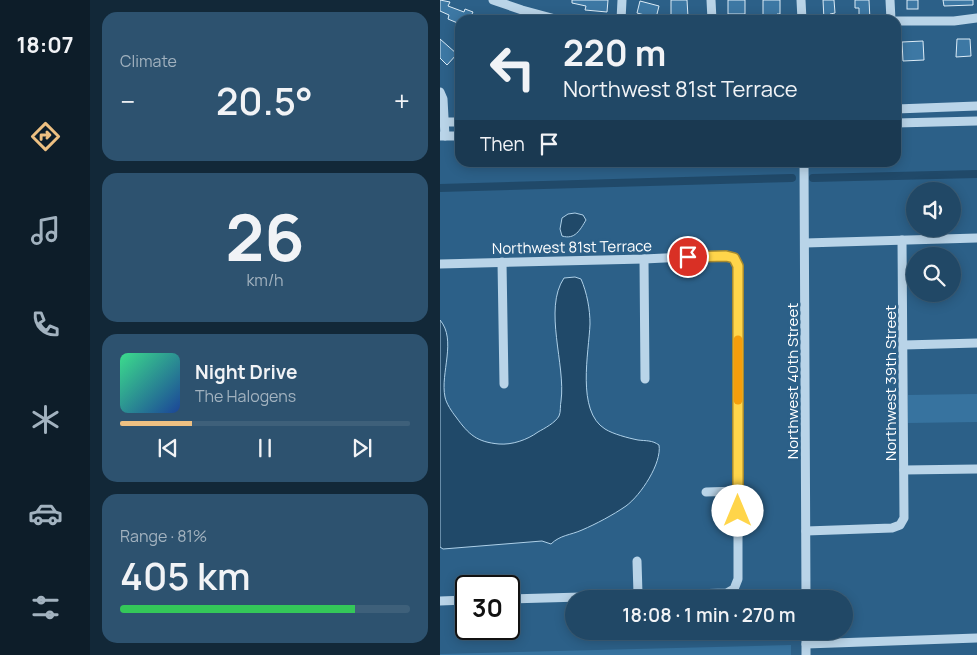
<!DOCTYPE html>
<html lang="en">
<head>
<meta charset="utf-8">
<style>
	:root { --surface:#214866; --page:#2d526f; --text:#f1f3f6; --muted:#a2b2bf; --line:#3e607a; --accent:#edc082 }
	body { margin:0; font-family:Manrope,sans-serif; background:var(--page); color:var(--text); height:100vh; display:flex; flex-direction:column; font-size:19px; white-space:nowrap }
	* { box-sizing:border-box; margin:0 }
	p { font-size:16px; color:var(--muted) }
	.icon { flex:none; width:28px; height:28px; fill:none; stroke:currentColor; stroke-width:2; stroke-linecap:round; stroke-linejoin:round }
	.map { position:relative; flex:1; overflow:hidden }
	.panel { display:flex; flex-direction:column; gap:12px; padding:12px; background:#122838; width:350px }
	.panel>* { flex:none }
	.guide { position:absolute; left:15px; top:15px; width:446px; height:152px; border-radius:15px; box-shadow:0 2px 12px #0003,0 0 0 1px var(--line); background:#214866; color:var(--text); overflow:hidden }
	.controls { position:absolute; left:466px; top:182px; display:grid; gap:10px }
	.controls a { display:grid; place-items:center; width:55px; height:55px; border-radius:50%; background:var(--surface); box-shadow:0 2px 12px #0003,0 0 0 1px var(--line); font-size:25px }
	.speed { position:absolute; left:15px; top:575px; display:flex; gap:10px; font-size:25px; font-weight:700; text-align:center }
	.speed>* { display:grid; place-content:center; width:65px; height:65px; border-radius:50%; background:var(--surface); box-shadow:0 2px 12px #0003,0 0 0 1px var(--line); line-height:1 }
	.speed .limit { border:2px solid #111; border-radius:8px; background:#fff; color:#111 }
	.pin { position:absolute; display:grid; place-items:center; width:42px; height:42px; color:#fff; margin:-21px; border:2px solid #fff; border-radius:50%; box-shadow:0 1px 5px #0007 }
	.me { position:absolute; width:55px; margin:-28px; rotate:0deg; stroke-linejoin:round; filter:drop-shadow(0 0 4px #0008) }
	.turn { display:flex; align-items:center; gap:18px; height:105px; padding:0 25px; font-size:22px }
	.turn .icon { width:65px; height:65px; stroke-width:2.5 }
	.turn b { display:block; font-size:35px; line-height:42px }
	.then { display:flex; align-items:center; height:48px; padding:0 25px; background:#0003; gap:10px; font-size:19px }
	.big { font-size:38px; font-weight:600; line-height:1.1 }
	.panel .card { flex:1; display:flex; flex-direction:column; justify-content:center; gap:8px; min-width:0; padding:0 18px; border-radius:15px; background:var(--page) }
	.panel .dial { align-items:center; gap:0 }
	.dial b { font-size:65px; line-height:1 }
	.song { display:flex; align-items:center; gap:15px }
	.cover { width:60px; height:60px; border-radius:8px; background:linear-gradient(135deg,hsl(150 70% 55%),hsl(220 70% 35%)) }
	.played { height:5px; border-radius:2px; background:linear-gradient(90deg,var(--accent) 25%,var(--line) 25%) }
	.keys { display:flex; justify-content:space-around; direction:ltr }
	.heat { display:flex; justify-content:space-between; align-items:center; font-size:28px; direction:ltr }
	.charge { height:8px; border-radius:4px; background:linear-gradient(90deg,#34c759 81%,var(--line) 0) }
	.trip { position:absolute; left:125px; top:590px; width:288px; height:50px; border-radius:25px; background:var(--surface); box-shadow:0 2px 12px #0003,0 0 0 1px var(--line); font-weight:600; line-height:50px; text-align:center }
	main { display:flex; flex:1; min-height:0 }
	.tabs { display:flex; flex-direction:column; width:90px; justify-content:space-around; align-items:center; background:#0d1d29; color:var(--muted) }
	.tabs .icon { width:35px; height:35px }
	.tabs .current { color:var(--accent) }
	.tabs b { font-size:22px; color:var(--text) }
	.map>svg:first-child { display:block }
</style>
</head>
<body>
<main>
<nav class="tabs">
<b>18:07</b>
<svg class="icon current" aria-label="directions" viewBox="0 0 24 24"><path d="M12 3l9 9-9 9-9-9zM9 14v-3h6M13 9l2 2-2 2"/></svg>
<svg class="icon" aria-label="music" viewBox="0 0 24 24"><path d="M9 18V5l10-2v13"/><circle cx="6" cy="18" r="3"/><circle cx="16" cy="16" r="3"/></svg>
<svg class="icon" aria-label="phone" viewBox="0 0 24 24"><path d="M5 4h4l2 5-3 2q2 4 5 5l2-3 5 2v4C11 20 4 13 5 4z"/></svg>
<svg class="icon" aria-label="climate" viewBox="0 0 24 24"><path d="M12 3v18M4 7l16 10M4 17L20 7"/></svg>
<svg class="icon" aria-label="car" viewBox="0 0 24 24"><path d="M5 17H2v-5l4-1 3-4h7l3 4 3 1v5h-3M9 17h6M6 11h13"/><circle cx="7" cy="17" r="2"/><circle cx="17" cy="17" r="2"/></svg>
<svg class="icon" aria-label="filters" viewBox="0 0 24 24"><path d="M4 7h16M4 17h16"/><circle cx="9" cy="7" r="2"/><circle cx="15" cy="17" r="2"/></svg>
</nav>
<section class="panel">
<div class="card"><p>Climate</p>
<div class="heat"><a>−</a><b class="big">20.5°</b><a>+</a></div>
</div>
<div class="card dial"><b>26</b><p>km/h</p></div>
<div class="card">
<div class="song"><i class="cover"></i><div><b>Night Drive</b><p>The Halogens</p></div></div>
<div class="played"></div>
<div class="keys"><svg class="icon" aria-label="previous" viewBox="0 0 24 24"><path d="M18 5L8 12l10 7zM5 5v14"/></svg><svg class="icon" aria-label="pause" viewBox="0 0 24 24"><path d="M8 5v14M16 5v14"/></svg><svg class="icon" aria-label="next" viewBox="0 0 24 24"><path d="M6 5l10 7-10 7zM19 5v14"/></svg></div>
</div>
<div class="card"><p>Range · 81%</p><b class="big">405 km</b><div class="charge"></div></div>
</section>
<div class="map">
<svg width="537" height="655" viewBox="0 0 537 655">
	<rect width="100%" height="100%" fill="#2c6088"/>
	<!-- green -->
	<g fill="#37739f">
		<polygon points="537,394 537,422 468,423 468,395"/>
		<polygon points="351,645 351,655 0,655 0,654"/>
	</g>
	<!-- water -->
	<g fill="#204969" stroke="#aed0e8">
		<path d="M135,213L143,215L146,220C140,230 135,240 122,236L120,229L122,218L128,214Z"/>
		<path d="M135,277L141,279C147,293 150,309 150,324C149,352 136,411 165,429C173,434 188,438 198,440C206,441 212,440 219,445C222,463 201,495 186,506C173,515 156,524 142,530C131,535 120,535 111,544L102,541L3,549L0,547V320C17,340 0,373 5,397C6,403 12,412 16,417C29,435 37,442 59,444C72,445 87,440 98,432C105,428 115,423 119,416C121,412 120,405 121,401C126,365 103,309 124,278Z"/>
	</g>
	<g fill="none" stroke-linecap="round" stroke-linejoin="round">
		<!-- canal -->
		<g stroke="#204969" stroke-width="8">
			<polyline points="373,178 537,174"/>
			<polyline points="0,188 352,178"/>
		</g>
	</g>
	<!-- building -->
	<g fill="#3d78a4" stroke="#dcecf7">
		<polygon points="0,0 10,2 8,6 24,12 25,9 33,12 29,20 20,20 20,24 8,19 9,15 0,11"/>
		<polygon points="132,0 168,0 167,12 145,10 146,6 132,3"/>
		<polygon points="231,0 247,0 248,17 231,18"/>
		<rect x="288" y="0" width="17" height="14"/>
		<polygon points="323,0 340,0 340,14 337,14 337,20 323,20"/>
		<polygon points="383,0 394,0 395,13 390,14 390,20 384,20"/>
		<polygon points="415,0 429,0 430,20 419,20 419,8 415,8"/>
		<rect x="467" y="0" width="11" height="9"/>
		<polygon points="503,0 533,0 533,5 504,6"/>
		<polygon points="200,1 219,6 216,18 197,13"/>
		<polygon points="0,39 17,54 7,65 0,58"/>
		<polygon points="517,39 530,39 531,56 516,57"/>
		<polygon points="483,41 484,60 463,61 462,42"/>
	</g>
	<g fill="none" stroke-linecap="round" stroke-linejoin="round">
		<!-- minor -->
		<g stroke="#b9d4e8" stroke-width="9">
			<polyline points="53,0 82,10 119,20"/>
			<polyline points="271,0 272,20"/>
			<polyline points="361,0 362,20"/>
			<polyline points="450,0 451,20"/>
			<polyline points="181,20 182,0"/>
			<polyline points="456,21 514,21 537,18"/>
			<polyline points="0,92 3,99 5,136"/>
			<polyline points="456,109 537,106"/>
			<polyline points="0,122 20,122"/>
			<polyline points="456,123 537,121"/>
			<polyline points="0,136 20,136"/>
			<polyline points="364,162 366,599"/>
			<polyline points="365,243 537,238"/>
			<polyline points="204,259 205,379"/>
			<polyline points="62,262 64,384"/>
			<polyline points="0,264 204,259 286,255 294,258 298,266 298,579 294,589 287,593 69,599"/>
			<polyline points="464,345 537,343"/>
			<polyline points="464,470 537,469"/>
			<polyline points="266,492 299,491"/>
			<polyline points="366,531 452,528 460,525 464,518 462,240"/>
			<polyline points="197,561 198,594"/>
			<polyline points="0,601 26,600"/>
			<polyline points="366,644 537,638"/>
			<polyline points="366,655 366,631"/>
		</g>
	</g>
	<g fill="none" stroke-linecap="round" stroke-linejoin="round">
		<defs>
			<polyline id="route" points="248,257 286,256 294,258 298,266 298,511"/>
		</defs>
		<!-- route casing -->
		<use href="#route" stroke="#a68a30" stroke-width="12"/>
		<!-- route -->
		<use href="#route" stroke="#ffd54a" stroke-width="9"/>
		<!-- slow -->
		<polyline stroke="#f59e0b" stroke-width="9" points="298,340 298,400"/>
	</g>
	<g text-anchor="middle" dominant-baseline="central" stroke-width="5" stroke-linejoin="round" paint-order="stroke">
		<!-- street labels -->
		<g font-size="15" fill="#fff" stroke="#2c6088">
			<text transform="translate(132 247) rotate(-1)">Northwest 81st Terrace</text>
			<text transform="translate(352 381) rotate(-90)">Northwest 40th Street</text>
			<text transform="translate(450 383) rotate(-90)">Northwest 39th Street</text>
		</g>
	</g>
</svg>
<div class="controls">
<a><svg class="icon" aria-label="sound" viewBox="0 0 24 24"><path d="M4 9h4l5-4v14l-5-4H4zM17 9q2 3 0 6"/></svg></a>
<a><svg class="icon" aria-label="search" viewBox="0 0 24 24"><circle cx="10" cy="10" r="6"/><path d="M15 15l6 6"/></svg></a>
</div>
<div class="speed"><div class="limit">30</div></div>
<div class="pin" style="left:248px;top:257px;background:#d93025"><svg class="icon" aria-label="arrive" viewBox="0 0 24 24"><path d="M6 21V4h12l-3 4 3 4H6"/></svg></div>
<svg class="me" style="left:298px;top:511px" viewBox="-20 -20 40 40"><circle r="19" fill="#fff"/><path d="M0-13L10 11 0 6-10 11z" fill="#ffd54a"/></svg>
<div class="trip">18:08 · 1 min · 270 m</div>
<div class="guide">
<div class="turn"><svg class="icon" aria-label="left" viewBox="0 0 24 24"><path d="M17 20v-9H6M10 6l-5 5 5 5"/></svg><div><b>220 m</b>Northwest 81st Terrace</div></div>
<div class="then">Then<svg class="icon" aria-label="arrive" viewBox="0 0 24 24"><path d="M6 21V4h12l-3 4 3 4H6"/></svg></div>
</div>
</div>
</main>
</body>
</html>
